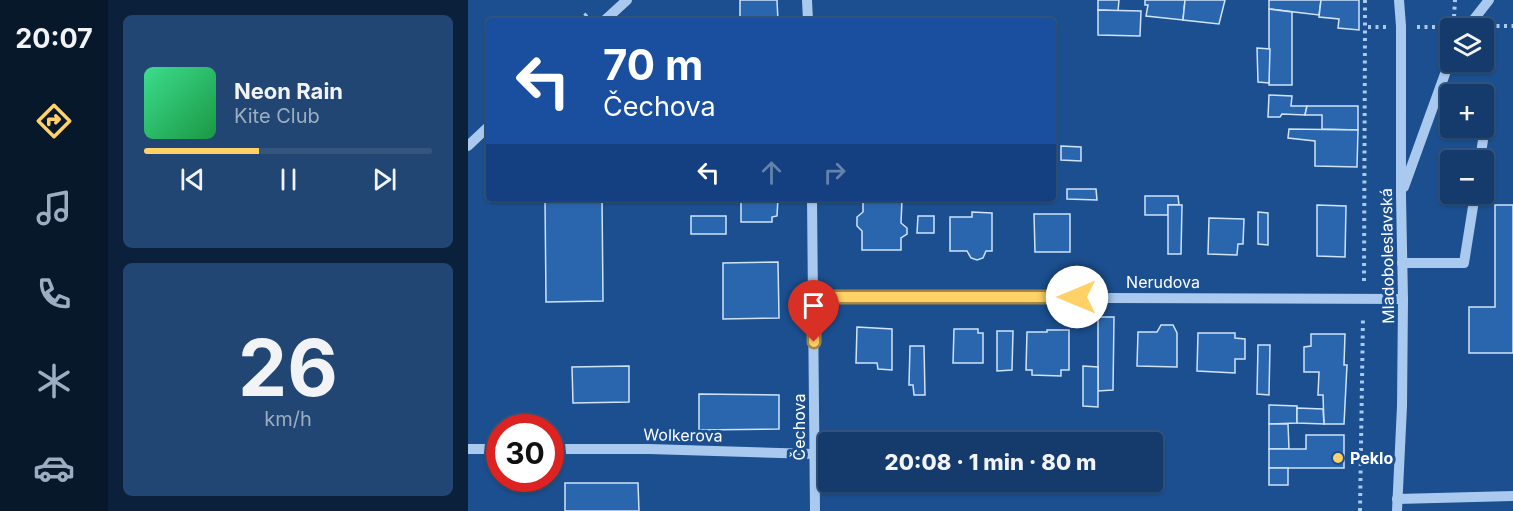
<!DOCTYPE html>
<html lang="en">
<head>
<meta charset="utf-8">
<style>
	:root { --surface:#143b6b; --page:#214673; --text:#f1f3f6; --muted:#9dadc1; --line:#33557e; --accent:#ffd166 }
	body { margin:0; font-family:Inter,sans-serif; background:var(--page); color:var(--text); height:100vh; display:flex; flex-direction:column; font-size:22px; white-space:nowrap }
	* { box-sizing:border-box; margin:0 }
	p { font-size:20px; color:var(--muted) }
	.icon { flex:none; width:33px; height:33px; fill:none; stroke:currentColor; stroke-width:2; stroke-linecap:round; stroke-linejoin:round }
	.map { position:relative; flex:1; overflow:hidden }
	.details { display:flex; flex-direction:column; gap:15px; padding:15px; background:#0b203b; width:360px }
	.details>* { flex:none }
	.guide { position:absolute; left:18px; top:18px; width:570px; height:183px; border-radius:6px; box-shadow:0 2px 4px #0004,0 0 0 2px var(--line); background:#1a4fa0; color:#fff; overflow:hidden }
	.controls { position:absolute; left:972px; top:18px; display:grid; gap:12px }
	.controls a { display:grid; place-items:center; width:54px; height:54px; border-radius:6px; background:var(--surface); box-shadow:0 2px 4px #0004,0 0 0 2px var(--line); font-size:30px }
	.speed { position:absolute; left:18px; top:414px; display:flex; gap:12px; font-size:30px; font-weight:700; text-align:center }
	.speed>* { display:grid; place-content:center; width:78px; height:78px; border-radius:50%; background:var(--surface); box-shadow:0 2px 4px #0004,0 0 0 2px var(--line); line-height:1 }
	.speed .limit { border:9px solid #d22; background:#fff; color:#111 }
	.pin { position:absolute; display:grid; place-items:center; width:51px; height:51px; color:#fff; margin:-62px -26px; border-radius:50% 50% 50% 0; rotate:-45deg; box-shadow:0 0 6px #0007 }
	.pin .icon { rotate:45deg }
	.me { position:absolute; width:66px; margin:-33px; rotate:270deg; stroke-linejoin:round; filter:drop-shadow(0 0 4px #0008) }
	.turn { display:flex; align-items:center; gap:21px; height:126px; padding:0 18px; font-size:27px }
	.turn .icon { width:78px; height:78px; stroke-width:2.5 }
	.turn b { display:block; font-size:42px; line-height:51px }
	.lanes { display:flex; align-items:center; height:57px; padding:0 18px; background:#0003; justify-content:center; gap:30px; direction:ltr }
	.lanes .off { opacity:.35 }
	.details .tile { flex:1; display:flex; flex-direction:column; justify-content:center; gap:9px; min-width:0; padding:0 21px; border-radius:9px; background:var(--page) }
	.details .dial { align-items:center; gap:0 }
	.dial b { font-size:78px; line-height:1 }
	.song { display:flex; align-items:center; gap:18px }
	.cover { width:72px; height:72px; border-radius:9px; background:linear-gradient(135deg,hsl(150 70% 55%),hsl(140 70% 35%)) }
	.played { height:6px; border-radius:3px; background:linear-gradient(90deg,var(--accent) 40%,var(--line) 40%) }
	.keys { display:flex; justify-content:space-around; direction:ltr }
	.trip { position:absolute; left:350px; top:432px; width:345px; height:60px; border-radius:6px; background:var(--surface); box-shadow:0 2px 4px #0004,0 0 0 2px var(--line); font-weight:800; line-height:60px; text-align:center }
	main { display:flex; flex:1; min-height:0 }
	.menu { display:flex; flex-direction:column; width:108px; justify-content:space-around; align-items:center; background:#08182b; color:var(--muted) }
	.menu .icon { width:42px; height:42px }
	.menu .current { color:var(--accent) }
	.menu b { font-size:27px; color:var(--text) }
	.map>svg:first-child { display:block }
</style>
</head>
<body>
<main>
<nav class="menu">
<b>20:07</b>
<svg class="icon current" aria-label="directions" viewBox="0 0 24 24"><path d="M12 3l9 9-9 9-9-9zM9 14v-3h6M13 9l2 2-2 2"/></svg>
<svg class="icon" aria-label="music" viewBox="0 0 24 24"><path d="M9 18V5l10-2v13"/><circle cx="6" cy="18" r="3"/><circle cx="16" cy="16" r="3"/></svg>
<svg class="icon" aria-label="phone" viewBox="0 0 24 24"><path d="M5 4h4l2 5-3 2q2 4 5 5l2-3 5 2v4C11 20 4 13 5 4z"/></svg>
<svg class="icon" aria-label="climate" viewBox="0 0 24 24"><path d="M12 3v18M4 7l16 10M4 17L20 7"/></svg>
<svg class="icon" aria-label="car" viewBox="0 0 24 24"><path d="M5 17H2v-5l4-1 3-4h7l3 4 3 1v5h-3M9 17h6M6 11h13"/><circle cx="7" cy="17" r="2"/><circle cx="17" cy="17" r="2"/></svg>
</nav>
<section class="details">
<div class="tile">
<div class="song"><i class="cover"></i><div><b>Neon Rain</b><p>Kite Club</p></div></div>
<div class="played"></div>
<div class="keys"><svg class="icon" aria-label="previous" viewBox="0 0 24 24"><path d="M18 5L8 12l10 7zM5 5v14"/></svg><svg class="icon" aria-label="pause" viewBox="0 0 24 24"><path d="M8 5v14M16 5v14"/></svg><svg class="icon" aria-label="next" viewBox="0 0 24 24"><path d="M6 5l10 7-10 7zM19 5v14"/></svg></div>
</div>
<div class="tile dial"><b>26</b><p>km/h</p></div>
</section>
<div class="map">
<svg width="1045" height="511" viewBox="0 0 1045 511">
	<rect width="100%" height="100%" fill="#1b4f8f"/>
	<!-- building -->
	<g fill="#2a66ad" stroke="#cfe3fa" stroke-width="1.5">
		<polygon points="272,0 309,0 310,21 272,21"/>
		<polygon points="630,0 651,0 650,11 630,10"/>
		<polygon points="677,0 717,0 715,20 678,16 680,5 677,5"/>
		<polygon points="717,0 757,0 751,24 715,20"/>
		<polygon points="801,0 853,0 851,15 801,9"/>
		<polygon points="853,0 891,0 891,30 870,28 871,19 851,17"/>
		<polygon points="801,9 824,12 824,85 801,85"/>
		<polygon points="630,10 673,11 672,36 630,35"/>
		<polygon points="789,48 802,49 801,83 790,82"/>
		<polygon points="801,95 824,96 823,106 839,106 837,115 814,114 812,117 800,117"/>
		<polygon points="839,106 890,106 890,130 854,129 854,115 837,115"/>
		<polygon points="821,129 890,130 889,167 847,166 847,141 820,138"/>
		<polygon points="593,146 613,147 613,161 593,160"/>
		<polygon points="599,189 628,189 629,200 599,199"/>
		<polygon points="677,196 710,196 711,205 700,205 700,215 677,215"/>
		<polygon points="77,198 134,198 135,301 78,302"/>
		<polygon points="273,198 310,198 309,216 304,217 304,222 273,222"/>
		<polygon points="434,200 433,223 439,228 439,234 433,238 433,250 394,250 394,231 389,226 389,217 395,212 395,201"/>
		<polygon points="700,205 714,205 713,254 700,254"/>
		<polygon points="849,205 878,206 877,257 849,256"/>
		<polygon points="1027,205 1045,205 1045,353 1001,353 1001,307 1027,307"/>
		<polygon points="504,212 524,213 524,251 518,251 515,258 509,260 503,258 499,251 482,251 482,217 504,217"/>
		<polygon points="790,212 800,213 800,245 790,244"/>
		<polygon points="566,214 602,214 602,252 567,252"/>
		<rect x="223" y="216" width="35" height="18"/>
		<polygon points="450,216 466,216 466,233 449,233"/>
		<polygon points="741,218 776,219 775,244 770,244 769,255 740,254"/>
		<polygon points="310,262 311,318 255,319 255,263"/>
		<polygon points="630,317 646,317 645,390 630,391"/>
		<polygon points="693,325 705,325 709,333 709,367 669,366 670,332 689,332"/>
		<polygon points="389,327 424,329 424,370 410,369 409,363 388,363"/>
		<polygon points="486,329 510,329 510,333 515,333 515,363 485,363"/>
		<polygon points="579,330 601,330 601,370 593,370 593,376 564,375 564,370 558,370 559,332 579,332"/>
		<polygon points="529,331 545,331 544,370 529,371"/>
		<polygon points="730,333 767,333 767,338 777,339 777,359 767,359 767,373 729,371"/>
		<polygon points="843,334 877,334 876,365 879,365 876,424 856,424 855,395 850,395 851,372 836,372 836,347 843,346"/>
		<polygon points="790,345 802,345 801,395 789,394"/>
		<polygon points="442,346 456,346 457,395 446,395 445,385 441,385"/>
		<polygon points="161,366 161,402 105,403 104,367"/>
		<polygon points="615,366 630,367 630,407 615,406"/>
		<polygon points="231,394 311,395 311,429 231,430"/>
		<polygon points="801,405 829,406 829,423 801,424"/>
		<polygon points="829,408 855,409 856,424 829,423"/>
		<polygon points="801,424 820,424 821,449 801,449"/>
		<polygon points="838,435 876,435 876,468 801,468 801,449 838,449"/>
		<rect x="801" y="468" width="19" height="17"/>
		<polygon points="97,483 170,483 171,511 97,511"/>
	</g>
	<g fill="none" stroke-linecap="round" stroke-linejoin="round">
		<!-- path -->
		<g stroke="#a9c9ee" stroke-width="4" stroke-dasharray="3 4.5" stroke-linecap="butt">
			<polyline points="897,0 897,27 918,27"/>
			<polyline points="986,17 987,0"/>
			<polyline points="111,21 120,13"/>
			<polyline points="1021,26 1045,26"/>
			<polyline points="949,27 984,27"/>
			<polyline points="896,281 897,27"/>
			<polyline points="892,511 895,316"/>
		</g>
		<!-- minor -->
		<g stroke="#a9c9ee" stroke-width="10">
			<polyline points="339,0 340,21"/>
			<polyline points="136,21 159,0"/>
			<polyline points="999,28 1021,0"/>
			<polyline points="0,146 21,126"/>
			<polyline points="1012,160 1015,140"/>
			<polyline points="936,187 982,60"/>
			<polyline points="344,198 347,511"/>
			<polyline points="934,263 996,263 1007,194"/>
			<polyline points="346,297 935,299"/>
			<polyline points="0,449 32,449"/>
			<polyline points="82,449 181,449 346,454"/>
			<polyline points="929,499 1045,496"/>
			<polyline points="929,511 934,406 935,299 933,196 933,26 931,0"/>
		</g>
	</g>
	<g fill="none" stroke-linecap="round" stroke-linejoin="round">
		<defs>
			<polyline id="route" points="346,342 346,297 609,297"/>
		</defs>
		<!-- route casing -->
		<use href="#route" stroke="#a68842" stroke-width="15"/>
		<!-- route -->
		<use href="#route" stroke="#ffd166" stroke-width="10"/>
	</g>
	<!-- markers -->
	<circle fill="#ffd166" stroke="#1b4f8f" stroke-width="2" cx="870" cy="458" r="6"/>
	<g text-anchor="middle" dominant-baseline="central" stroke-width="6" stroke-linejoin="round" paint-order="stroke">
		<!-- street labels -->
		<g font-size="16" fill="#fff" stroke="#1b4f8f">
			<text transform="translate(919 256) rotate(-91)">Mladoboleslavská</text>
			<text x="695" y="282">Nerudova</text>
			<text transform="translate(331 427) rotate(-90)">Čechova</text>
			<text transform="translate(215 435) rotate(1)">Wolkerova</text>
		</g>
		<!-- poi labels -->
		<g font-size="16" font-weight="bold" fill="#fff" stroke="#1b4f8f" text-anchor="start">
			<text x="882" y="458">Peklo</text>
		</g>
	</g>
</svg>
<div class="controls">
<a><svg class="icon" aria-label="layers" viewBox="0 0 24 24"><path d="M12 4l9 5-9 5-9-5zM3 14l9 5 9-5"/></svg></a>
<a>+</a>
<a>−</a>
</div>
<div class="speed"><div class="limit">30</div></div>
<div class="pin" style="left:346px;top:342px;background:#d93025"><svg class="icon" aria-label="arrive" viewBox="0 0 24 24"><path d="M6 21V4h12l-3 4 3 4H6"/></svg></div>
<svg class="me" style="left:609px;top:297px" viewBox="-20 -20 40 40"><circle r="19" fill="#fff"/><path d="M0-13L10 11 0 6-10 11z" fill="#ffd166"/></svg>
<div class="trip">20:08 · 1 min · 80 m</div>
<div class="guide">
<div class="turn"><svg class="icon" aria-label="left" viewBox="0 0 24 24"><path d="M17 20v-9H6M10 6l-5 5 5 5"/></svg><div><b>70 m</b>Čechova</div></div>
<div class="lanes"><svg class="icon" aria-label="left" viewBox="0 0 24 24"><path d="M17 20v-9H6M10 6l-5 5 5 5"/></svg><svg class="icon off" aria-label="ahead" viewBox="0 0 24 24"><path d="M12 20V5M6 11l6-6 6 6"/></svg><svg class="icon off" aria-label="right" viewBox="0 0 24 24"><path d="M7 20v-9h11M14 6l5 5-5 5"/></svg></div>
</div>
</div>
</main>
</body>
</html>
